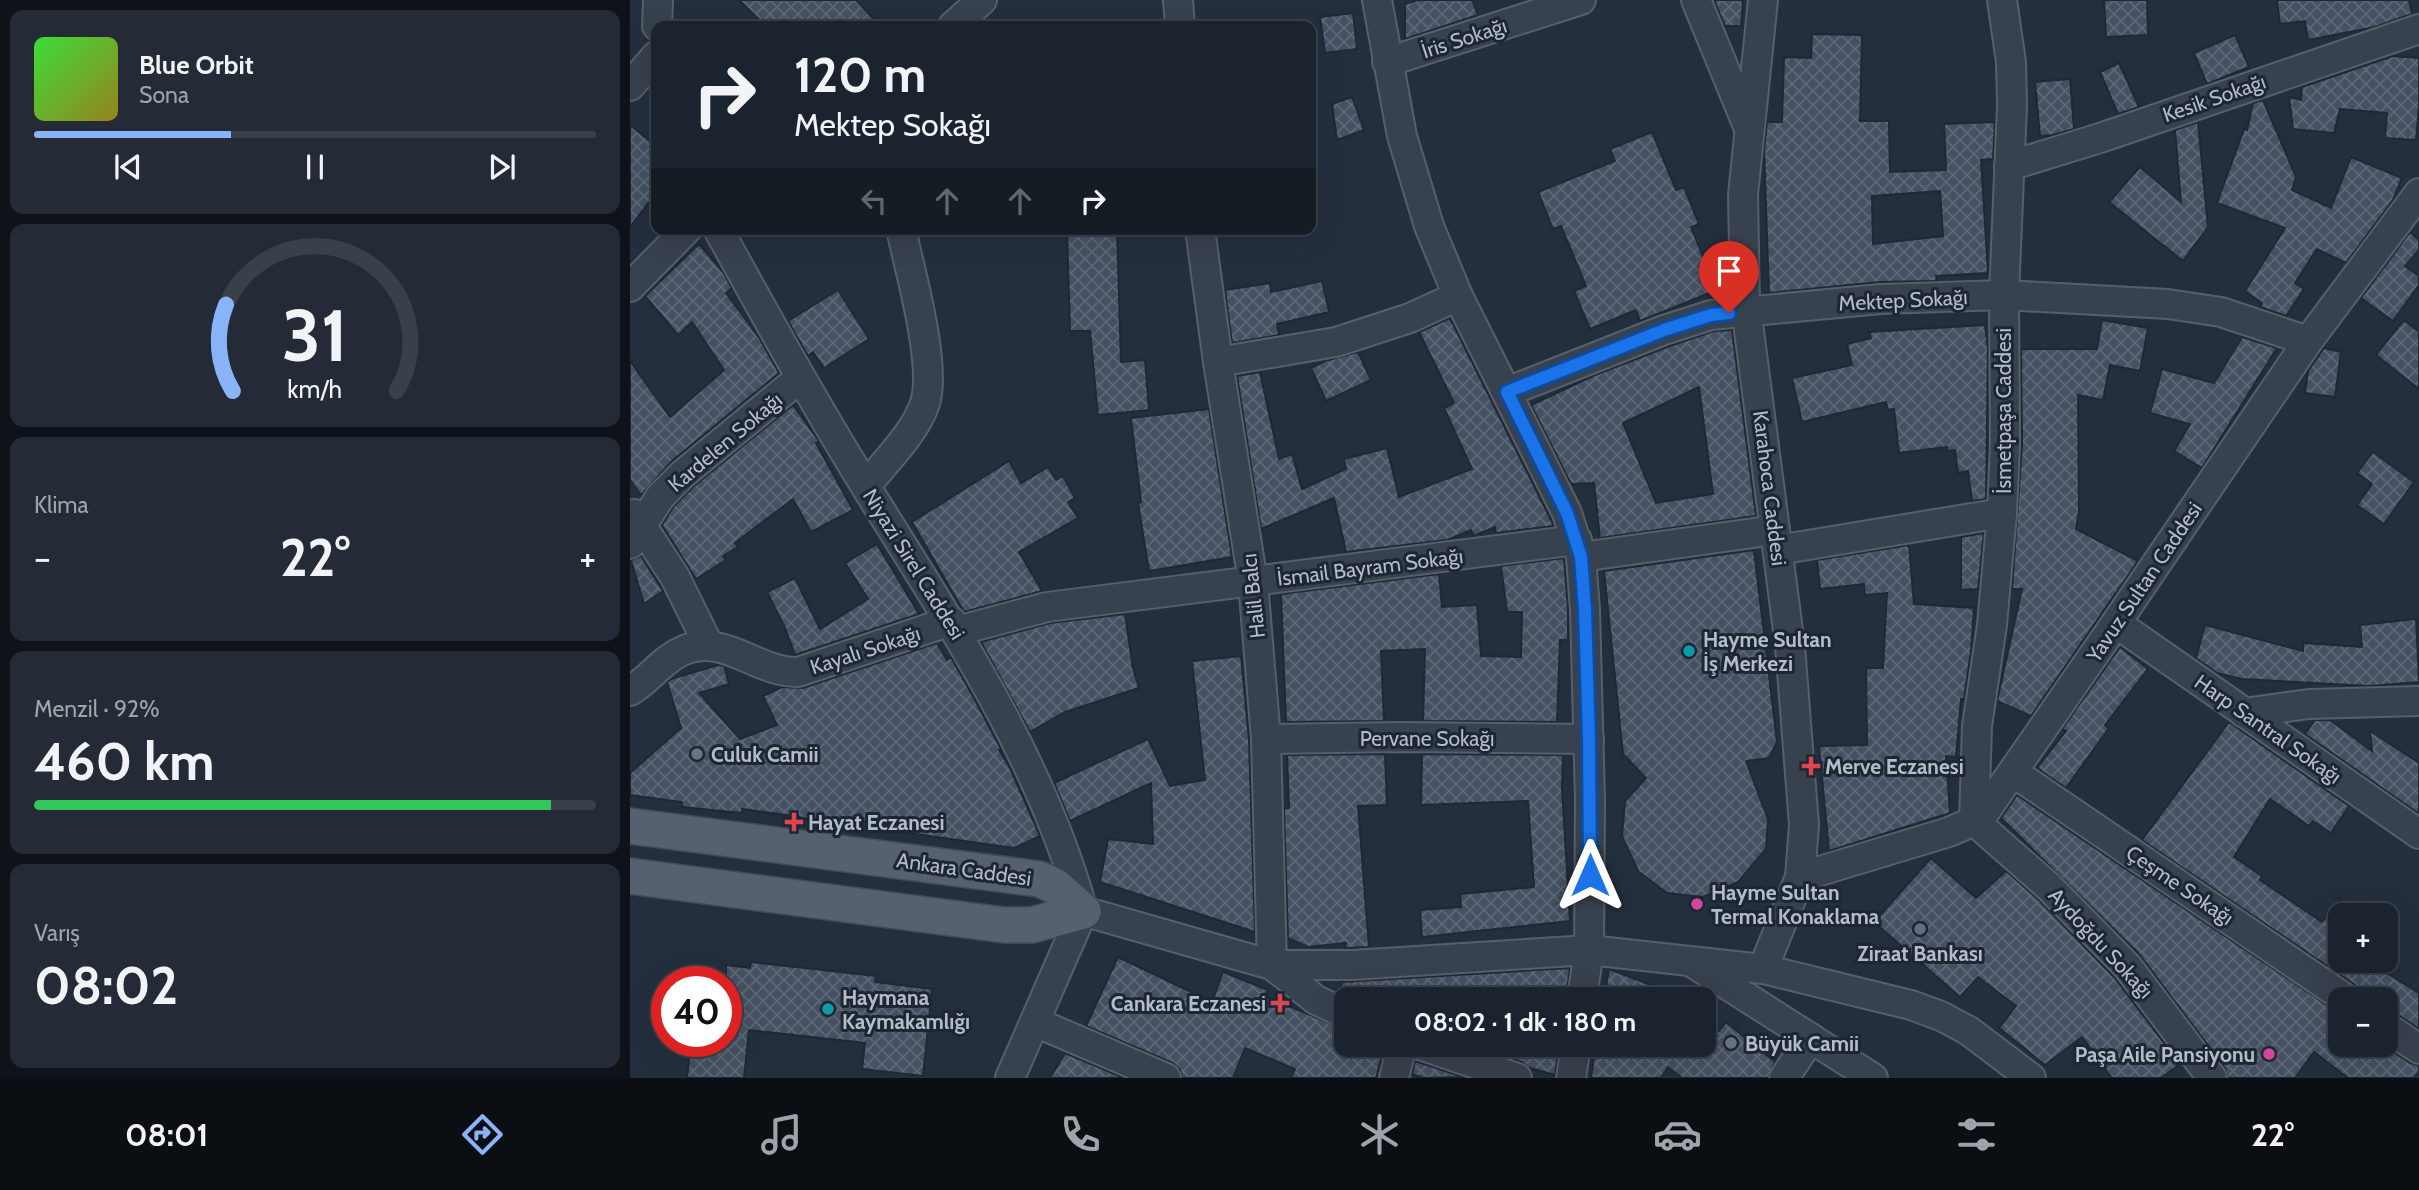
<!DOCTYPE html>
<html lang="tr">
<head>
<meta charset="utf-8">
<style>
	:root { --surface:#1b232e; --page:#242b36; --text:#f1f3f6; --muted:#a0a4aa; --line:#39404a; --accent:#8ab4f8 }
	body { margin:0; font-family:Cabin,sans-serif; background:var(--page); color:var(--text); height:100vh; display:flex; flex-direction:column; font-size:26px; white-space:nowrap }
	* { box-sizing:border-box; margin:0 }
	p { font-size:23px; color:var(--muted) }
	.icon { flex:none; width:38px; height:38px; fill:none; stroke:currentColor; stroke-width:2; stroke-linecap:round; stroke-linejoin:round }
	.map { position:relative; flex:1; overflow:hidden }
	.drawer { display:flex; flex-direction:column; gap:10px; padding:10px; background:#0f1319; width:630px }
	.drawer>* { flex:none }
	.hud { position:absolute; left:21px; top:21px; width:665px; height:214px; border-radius:14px; box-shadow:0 7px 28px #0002,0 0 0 2px var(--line); background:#1b232e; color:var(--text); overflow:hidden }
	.tools { position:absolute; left:1698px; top:903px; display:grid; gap:14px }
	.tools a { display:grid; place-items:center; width:70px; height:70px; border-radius:14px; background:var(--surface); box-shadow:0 7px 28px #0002,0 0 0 2px var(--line); font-size:35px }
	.speed { position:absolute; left:21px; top:966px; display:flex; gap:14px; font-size:35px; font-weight:700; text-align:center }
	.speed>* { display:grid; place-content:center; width:91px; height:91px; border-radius:50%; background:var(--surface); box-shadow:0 7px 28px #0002,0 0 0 2px var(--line); line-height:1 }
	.speed .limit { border:10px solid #d22; background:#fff; color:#111 }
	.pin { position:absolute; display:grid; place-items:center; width:60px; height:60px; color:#fff; margin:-72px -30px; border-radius:50% 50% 50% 0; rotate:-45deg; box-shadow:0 0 7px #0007 }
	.pin .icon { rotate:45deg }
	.me { position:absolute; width:77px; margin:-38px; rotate:0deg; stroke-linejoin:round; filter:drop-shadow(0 0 5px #0008) }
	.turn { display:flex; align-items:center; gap:24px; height:147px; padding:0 28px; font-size:32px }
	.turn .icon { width:91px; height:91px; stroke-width:2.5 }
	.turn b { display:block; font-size:49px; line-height:60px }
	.lanes { display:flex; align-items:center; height:66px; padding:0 28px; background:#0003; justify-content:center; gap:35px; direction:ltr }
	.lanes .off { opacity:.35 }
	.big { font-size:52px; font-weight:700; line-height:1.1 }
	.drawer .widget { flex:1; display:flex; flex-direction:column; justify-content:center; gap:10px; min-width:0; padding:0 24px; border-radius:14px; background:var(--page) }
	.drawer .dial { align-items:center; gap:0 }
	.dial svg { height:182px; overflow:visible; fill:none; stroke:var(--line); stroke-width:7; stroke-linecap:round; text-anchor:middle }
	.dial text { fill:var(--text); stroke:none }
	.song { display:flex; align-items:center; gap:21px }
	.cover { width:84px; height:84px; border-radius:10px; background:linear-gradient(135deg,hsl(120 70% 55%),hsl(50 70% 35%)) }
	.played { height:7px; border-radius:4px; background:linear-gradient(90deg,var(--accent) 35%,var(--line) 35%) }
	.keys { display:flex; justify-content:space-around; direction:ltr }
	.heat { display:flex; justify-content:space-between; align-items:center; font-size:38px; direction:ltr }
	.charge { height:10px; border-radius:5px; background:linear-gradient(90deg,#34c759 92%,var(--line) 0) }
	.trip { position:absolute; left:704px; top:987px; width:382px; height:70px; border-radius:14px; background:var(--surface); box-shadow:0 7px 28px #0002,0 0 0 2px var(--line); font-weight:700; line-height:70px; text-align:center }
	.dock { display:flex; height:112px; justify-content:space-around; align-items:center; background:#0b0e12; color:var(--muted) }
	.dock .icon { width:49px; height:49px }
	.dock .selected { color:var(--accent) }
	.dock b { font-size:32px; color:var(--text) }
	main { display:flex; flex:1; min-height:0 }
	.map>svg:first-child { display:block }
</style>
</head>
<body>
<main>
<section class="drawer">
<div class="widget">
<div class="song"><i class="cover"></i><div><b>Blue Orbit</b><p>Sona</p></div></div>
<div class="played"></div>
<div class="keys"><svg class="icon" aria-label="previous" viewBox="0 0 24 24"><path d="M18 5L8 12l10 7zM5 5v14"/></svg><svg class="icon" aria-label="pause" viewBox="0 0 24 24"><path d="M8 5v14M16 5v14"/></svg><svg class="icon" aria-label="next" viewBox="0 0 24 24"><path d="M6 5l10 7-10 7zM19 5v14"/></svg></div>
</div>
<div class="widget dial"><svg viewBox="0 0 100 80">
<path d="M14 69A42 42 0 1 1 86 69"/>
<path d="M14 69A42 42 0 0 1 11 31" stroke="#8ab4f8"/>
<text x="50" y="56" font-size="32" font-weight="700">31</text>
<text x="50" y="72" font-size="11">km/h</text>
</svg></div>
<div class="widget"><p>Klima</p>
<div class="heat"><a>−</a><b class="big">22°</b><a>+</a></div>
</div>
<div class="widget"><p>Menzil · 92%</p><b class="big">460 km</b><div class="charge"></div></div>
<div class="widget"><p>Varış</p><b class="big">08:02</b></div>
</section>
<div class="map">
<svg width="1789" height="1078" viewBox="0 0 1789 1078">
	<defs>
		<pattern id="building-cross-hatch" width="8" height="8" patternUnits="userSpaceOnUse" patternTransform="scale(1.75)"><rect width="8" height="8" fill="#455162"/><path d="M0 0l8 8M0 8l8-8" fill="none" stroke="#5d6877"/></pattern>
	</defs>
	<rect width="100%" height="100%" fill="#242f3e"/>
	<!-- building -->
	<g fill="url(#building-cross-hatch)" stroke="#1f2835" stroke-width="2" fill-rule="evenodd">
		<polygon points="109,0 226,0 250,26 136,26"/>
		<polygon points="788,0 842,0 848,15 775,39 775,4"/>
		<polygon points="1084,0 1113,0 1111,26 1095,26"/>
		<polygon points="1474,0 1517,0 1518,35 1476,37"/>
		<polygon points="1647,0 1779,0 1782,14 1745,27 1678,40 1675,21 1650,24"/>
		<polygon points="723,13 727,49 695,53 690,17"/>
		<path d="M1182,34L1232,35L1230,121H1259L1260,172L1316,170L1314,124L1365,122L1363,159L1351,160L1358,273L1306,276L1307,281L1250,282L1139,293L1134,150L1137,122H1152L1154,57L1181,58ZM1310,191L1313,236L1243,244L1242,196Z"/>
		<polygon points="1605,35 1619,67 1577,84 1564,53"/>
		<polygon points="1763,56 1789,58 1789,106 1786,140 1755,138 1757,113 1710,109 1704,133 1663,129 1659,97 1671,100 1672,87"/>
		<polygon points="1489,63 1509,107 1488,114 1470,72"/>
		<polygon points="1440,79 1444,129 1423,135 1410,136 1405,82"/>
		<polygon points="722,97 734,130 707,140 702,104"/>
		<polygon points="1633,100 1666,177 1662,190 1701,208 1721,157 1772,178 1763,200 1716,263 1687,249 1665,283 1674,289 1656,316 1630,307 1632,303 1615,291 1655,228 1587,203 1614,129 1617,130 1623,103"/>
		<polygon points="1568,122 1578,227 1553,261 1479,202 1510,167 1551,202 1545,130"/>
		<polygon points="0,125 26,146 26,193 0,227"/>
		<polygon points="1022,132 1046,190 1054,187 1069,224 1061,227 1087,290 1010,321 1006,310 960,329 944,291 956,286 931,226 923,229 908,192 985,161 980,149"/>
		<polygon points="437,229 487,229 491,362 515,360 519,410 468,415 460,331 440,331"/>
		<polygon points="1780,232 1789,240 1789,250 1775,266 1789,276 1789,285 1763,321 1731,298"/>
		<polygon points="69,244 93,272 102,288 96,293 130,339 149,373 42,461 11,495 0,480 0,361 40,417 94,370 62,322 48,335 15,296"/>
		<polygon points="692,281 699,312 647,324 649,335 602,343 595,290 640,283 641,292"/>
		<polygon points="208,290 239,339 194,368 183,352 178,356 158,321"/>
		<polygon points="820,318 924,526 866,533 865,527 844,536 841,530 817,540 716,552 704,498 631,529 607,376 630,372 649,459 662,454 672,489 716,469 714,459 757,448 769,497 842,469 814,408 824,403 789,332"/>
		<polygon points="1472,320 1518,328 1510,371 1480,365 1473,400 1448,395 1449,511 1446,529 1508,561 1401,716 1367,701 1392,589 1382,589 1392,445 1391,349 1467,349"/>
		<polygon points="1774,320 1789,332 1789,389 1746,355"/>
		<polygon points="1355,325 1358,349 1356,499 1342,501 1338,471 1328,473 1325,450 1317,451 1317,447 1269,453 1264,409 1258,410 1256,402 1172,422 1162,378 1222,365 1217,344 1241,338 1239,332"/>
		<path d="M1102,330L1126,516L970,538L964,483L941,484L901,405L965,375L1040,346L1084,331ZM1069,387L1083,494L1026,503L993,423Z"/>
		<polygon points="1612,337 1647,348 1572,468 1544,451 1560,424 1520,413 1532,369 1584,383"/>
		<polygon points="1694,348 1711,352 1705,397 1675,393 1678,371"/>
		<polygon points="728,352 741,380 696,401 681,368 695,361"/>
		<polygon points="163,405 189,441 186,443 223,510 181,532 163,499 105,543 108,547 93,556 96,560 66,579 32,525 43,507 64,486"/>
		<polygon points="579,409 602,557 519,571 508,503 511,502 501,418"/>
		<polygon points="1743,452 1784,482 1754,524 1727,505 1742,484 1727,473"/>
		<polygon points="379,461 391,483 418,467 426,480 433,476 445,498 438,502 448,518 389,552 412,591 334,612 282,522"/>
		<polygon points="1354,533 1348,589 1331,590 1331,537"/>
		<polygon points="247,544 289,614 165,655 155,628 137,592 165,578 190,629 238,599 215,563"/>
		<polygon points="1279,545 1284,604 1344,608 1341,651 1334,699 1331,699 1326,757 1316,756 1320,813 1199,851 1189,746 1237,745 1236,668 1253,668 1257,593 1235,595 1234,584 1190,589 1187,560"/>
		<polygon points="1124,550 1147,742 1139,758 1116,761 1138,819 1136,849 1108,882 1073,897 1037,893 1008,871 992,836 995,801 1016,778 993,754 974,571"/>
		<polygon points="11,556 33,591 14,604 1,560"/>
		<polygon points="934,558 938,608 938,640 930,640 927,722 793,721 795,649 751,651 754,721 656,722 651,594 809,574 812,607 847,605 851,656 891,657 892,612 877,612 871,566"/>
		<polygon points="495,614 503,668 509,688 435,712 400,732 351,642 420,623"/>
		<polygon points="1786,619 1789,682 1740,686 1612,679 1587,673 1566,658 1575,625 1673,651 1673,643 1732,647 1730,625"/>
		<polygon points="307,643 317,660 321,657 345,700 371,749 369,750 379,766 410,836 384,848 278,833 279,827 200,818 201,824 164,816 112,809 112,813 52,807 52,802 0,795 0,773 51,728 37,682 41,679 88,665 94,666 99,684 69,693 110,739 147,725 133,696 152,687 173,688"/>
		<polygon points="1490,647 1518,669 1475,725 1479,728 1436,788 1407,768 1436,731 1432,729"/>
		<polygon points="611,656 619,740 625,932 470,882 478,839 523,844 521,783 440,821 424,783 518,739 540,786 575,780 562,661"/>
		<polygon points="1685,720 1700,720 1742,751 1740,731 1789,763 1789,814 1675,734"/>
		<polygon points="1599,722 1719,806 1701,833 1683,821 1679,826 1640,799 1604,857 1632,876 1630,880 1692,922 1710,897 1710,961 1737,961 1789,993 1789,1029 1764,1012 1755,1010 1755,999 1732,999 1731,991 1725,985 1512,840"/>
		<polygon points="755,754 757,805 728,806 739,947 715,948 716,943 678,947 658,938 654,809 659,808 657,755"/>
		<polygon points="792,754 933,755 932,789 940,921 792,937 790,910 831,907 830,894 904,887 898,801 791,805"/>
		<polygon points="1387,795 1710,1014 1710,1045 1753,1045 1780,1063 1789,1065 1789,1071 1784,1078 1718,1078 1684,1052 1665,1078 1598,1078 1595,1068 1509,954 1371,818"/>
		<polygon points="1301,858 1346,898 1376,871 1407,898 1484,977 1550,1064 1531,1078 1482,1078 1452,1037 1415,1065 1369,1028 1386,1006 1348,977 1330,997 1244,922"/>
		<polygon points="488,957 582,1002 593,972 638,990 635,996 716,1030 716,1045 755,1045 746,1078 661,1078 665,1069 615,1048 603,1078 552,1078 550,1069 543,1063 456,1026"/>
		<polygon points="121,962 246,976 245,982 302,989 293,1076 232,1069 235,1043 119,1030 114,1078 57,1078 61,1041 96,1041 96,965 120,968"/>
		<polygon points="940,968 936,999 724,999 710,993 712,982"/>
		<polygon points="979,969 1055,998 1055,999 974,999"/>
		<polygon points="1096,1022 1145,1062 1138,1078 1052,1078 1038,1067 1031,1078 961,1078 966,1045 1077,1045"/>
		<polygon points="841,1045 929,1045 925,1075 900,1068 892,1062"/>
		<polygon points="435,1053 494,1078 420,1078"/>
		<polygon points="785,1061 833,1077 793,1078 782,1074"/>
	</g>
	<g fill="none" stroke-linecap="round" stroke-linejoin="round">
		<defs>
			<g id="minor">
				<polyline points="548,0 550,26"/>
				<polyline points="747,0 772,136 799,226 828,296 937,513 951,557 955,610 960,800 959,950 952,999"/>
				<polyline points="1066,0 1117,124"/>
				<polyline points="1133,0 1113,195 1115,300 1160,646 1174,825 1170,877 1133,969"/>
				<polyline points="1372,0 1381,62 1382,105 1374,295 1375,444 1372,513 1362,625 1347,726 1344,821 1418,886 1497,966 1582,1078"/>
				<polyline points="27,26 28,0"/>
				<polyline points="323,26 352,0"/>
				<polyline points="757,62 951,0"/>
				<polyline points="0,86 26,56"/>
				<polyline points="1379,166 1470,138 1789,29"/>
				<path d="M88,229C136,316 184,403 236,487C320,623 410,755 453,911"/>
				<polyline points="570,229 588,362 623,582 636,739 642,965 686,1000 716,1014"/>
				<polyline points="0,287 57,229"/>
				<polyline points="588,362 706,342 780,318 828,296"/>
				<polyline points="877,392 1034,330 1081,315 1251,299 1374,295 1538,304 1591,312 1678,341"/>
				<path d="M236,486C254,463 286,432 295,403C307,365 280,271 271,229"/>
				<polyline points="4,514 45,577 79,646"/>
				<polyline points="0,544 30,497 53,474 170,378"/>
				<polyline points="1148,550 1372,513"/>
				<polyline points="951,557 1145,530"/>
				<polyline points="1486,623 1789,834"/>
				<polyline points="327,631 417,607 947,540"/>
				<path d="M0,691C19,680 32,660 52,651C94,632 127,673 168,672L321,621"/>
				<polyline points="1614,713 1679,704 1789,701"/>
				<polyline points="636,739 769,737 959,739"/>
				<polyline points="1383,772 1716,999"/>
				<polyline points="1170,877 1319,832 1344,821 1354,813 1486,623 1678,341 1789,193"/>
				<polyline points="453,911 642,965 722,965 959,950 1133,969 1281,1005 1311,1016 1339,1031 1401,1078"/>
				<polyline points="1063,963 1243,1078"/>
				<polyline points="405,1022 536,1078"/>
				<polyline points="1755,1026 1789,1049"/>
				<polyline points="790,1045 887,1078"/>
				<polyline points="380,1078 453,911"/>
				<polyline points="764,1078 772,1045"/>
				<polyline points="941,1078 946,1045"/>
				<polyline points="1154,1078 1181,1038"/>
			</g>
			<g id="major">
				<polyline points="0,826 409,879 425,886 453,911"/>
				<polyline points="0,876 374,925 402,925 453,911"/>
			</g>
		</defs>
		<!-- minor casing -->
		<use href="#minor" stroke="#565f6c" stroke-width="32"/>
		<!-- major casing -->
		<use href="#major" stroke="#414a57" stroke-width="38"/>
		<!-- minor -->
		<use href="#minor" stroke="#38414e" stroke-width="28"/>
		<!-- major -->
		<use href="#major" stroke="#56606e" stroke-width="35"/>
	</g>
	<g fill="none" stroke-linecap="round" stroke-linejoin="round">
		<defs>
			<polyline id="route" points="960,875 959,739 955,610 951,557 937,513 877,392 1034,330 1081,315 1099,313"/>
		</defs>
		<!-- route casing -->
		<use href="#route" stroke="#114b97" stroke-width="18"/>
		<!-- route -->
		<use href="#route" stroke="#1a73e8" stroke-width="12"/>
	</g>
	<!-- markers -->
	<g fill="#0f9aa8" stroke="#1d2633" stroke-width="2.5">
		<circle cx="1059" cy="651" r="7"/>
		<circle cx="198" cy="1009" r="7"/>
	</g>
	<g fill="#6b7280" stroke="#1d2633" stroke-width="2.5">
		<circle cx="67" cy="754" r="7"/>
		<circle cx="1101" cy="1043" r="7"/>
	</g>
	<g fill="#e0444e" stroke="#1d2633" stroke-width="2.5">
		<path d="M1177.5 755.5h7v7h7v7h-7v7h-7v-7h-7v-7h7z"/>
		<path d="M160.5 811.5h7v7h7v7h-7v7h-7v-7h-7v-7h7z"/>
		<path d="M646.5 992.5h7v7h7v7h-7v7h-7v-7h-7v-7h7z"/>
	</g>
	<g fill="#d1479c" stroke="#1d2633" stroke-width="2.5">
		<circle cx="1067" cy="904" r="7"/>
		<circle cx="1639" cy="1054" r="7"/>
	</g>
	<circle fill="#5c6f8a" stroke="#1d2633" stroke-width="2.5" cx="1290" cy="929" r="7"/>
	<g text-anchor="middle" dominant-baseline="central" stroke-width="6" stroke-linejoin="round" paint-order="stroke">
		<!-- street labels -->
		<g font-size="21" fill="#b4bcc9" stroke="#1d2633">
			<text transform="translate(834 38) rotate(-18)">İris Sokağı</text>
			<text transform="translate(1584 98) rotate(-19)">Kesik Sokağı</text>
			<text transform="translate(1273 300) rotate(-3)">Mektep Sokağı</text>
			<text transform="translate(1373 411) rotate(-90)">İsmetpaşa Caddesi</text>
			<text transform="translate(95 442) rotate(-40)">Kardelen Sokağı</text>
			<text transform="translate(1140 488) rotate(83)">Karahoca Caddesi</text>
			<text transform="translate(284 564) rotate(58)">Niyazi Sirel Caddesi</text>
			<text transform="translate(740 567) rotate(-7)">İsmail Bayram Sokağı</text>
			<text transform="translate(1514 582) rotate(-56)">Yavuz Sultan Caddesi</text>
			<text transform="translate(623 596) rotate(-96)">Halil Balcı</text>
			<text transform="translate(235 650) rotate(-18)">Kayalı Sokağı</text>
			<text transform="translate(1638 729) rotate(35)">Harp Santral Sokağı</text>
			<text x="797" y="738">Pervane Sokağı</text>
			<text transform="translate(334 869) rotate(8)">Ankara Caddesi</text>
			<text transform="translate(1550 885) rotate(34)">Çeşme Sokağı</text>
			<text transform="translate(1471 943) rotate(47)">Aydoğdu Sokağı</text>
		</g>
		<!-- poi labels -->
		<g font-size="21" font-weight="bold" fill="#b4bcc9" stroke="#1d2633" text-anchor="start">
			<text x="1073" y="639">Hayme Sultan<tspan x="1073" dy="24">İş Merkezi</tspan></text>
			<text x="81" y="754">Culuk Camii</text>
			<text x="1195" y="766">Merve Eczanesi</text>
			<text x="178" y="822">Hayat Eczanesi</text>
			<text x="1081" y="892">Hayme Sultan<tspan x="1081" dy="24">Termal Konaklama</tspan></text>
			<text x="1290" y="953" text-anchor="middle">Ziraat Bankası</text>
			<text x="212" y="997">Haymana<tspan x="212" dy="24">Kaymakamlığı</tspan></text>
			<text x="636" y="1003" text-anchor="end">Cankara Eczanesi</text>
			<text x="1115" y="1043">Büyük Camii</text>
			<text x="1625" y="1054" text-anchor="end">Paşa Aile Pansiyonu</text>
		</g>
	</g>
</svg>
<div class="tools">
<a>+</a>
<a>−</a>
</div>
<div class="speed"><div class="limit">40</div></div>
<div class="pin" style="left:1099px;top:313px;background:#d93025"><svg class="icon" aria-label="arrive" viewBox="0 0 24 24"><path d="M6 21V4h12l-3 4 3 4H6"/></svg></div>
<svg class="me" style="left:960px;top:875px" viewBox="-20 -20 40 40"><path d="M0-17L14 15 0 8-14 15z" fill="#1a73e8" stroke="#fff" stroke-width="4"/></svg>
<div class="trip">08:02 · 1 dk · 180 m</div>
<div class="hud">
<div class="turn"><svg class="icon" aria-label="right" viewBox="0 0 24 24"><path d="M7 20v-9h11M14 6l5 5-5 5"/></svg><div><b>120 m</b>Mektep Sokağı</div></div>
<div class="lanes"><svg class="icon off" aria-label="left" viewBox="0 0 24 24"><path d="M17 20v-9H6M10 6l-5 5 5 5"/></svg><svg class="icon off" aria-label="ahead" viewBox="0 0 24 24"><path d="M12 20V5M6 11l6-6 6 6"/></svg><svg class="icon off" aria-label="ahead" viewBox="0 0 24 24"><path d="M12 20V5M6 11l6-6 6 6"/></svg><svg class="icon" aria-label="right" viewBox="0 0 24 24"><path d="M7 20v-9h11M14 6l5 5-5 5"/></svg></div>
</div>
</div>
</main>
<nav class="dock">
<b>08:01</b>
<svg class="icon selected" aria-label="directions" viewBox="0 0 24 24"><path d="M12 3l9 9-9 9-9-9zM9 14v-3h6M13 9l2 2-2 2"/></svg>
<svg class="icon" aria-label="music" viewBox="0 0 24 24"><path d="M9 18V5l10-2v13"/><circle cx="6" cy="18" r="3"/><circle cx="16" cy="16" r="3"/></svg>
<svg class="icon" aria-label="phone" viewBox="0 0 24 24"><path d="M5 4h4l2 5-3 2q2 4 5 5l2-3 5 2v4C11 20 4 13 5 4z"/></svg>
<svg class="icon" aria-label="climate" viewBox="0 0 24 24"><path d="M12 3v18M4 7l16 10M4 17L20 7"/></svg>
<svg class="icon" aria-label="car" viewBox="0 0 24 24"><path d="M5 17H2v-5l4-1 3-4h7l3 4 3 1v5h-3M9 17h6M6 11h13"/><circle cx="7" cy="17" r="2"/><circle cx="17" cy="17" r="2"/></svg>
<svg class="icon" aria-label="filters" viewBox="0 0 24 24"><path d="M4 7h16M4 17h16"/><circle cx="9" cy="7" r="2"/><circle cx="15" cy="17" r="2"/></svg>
<b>22°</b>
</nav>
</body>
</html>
